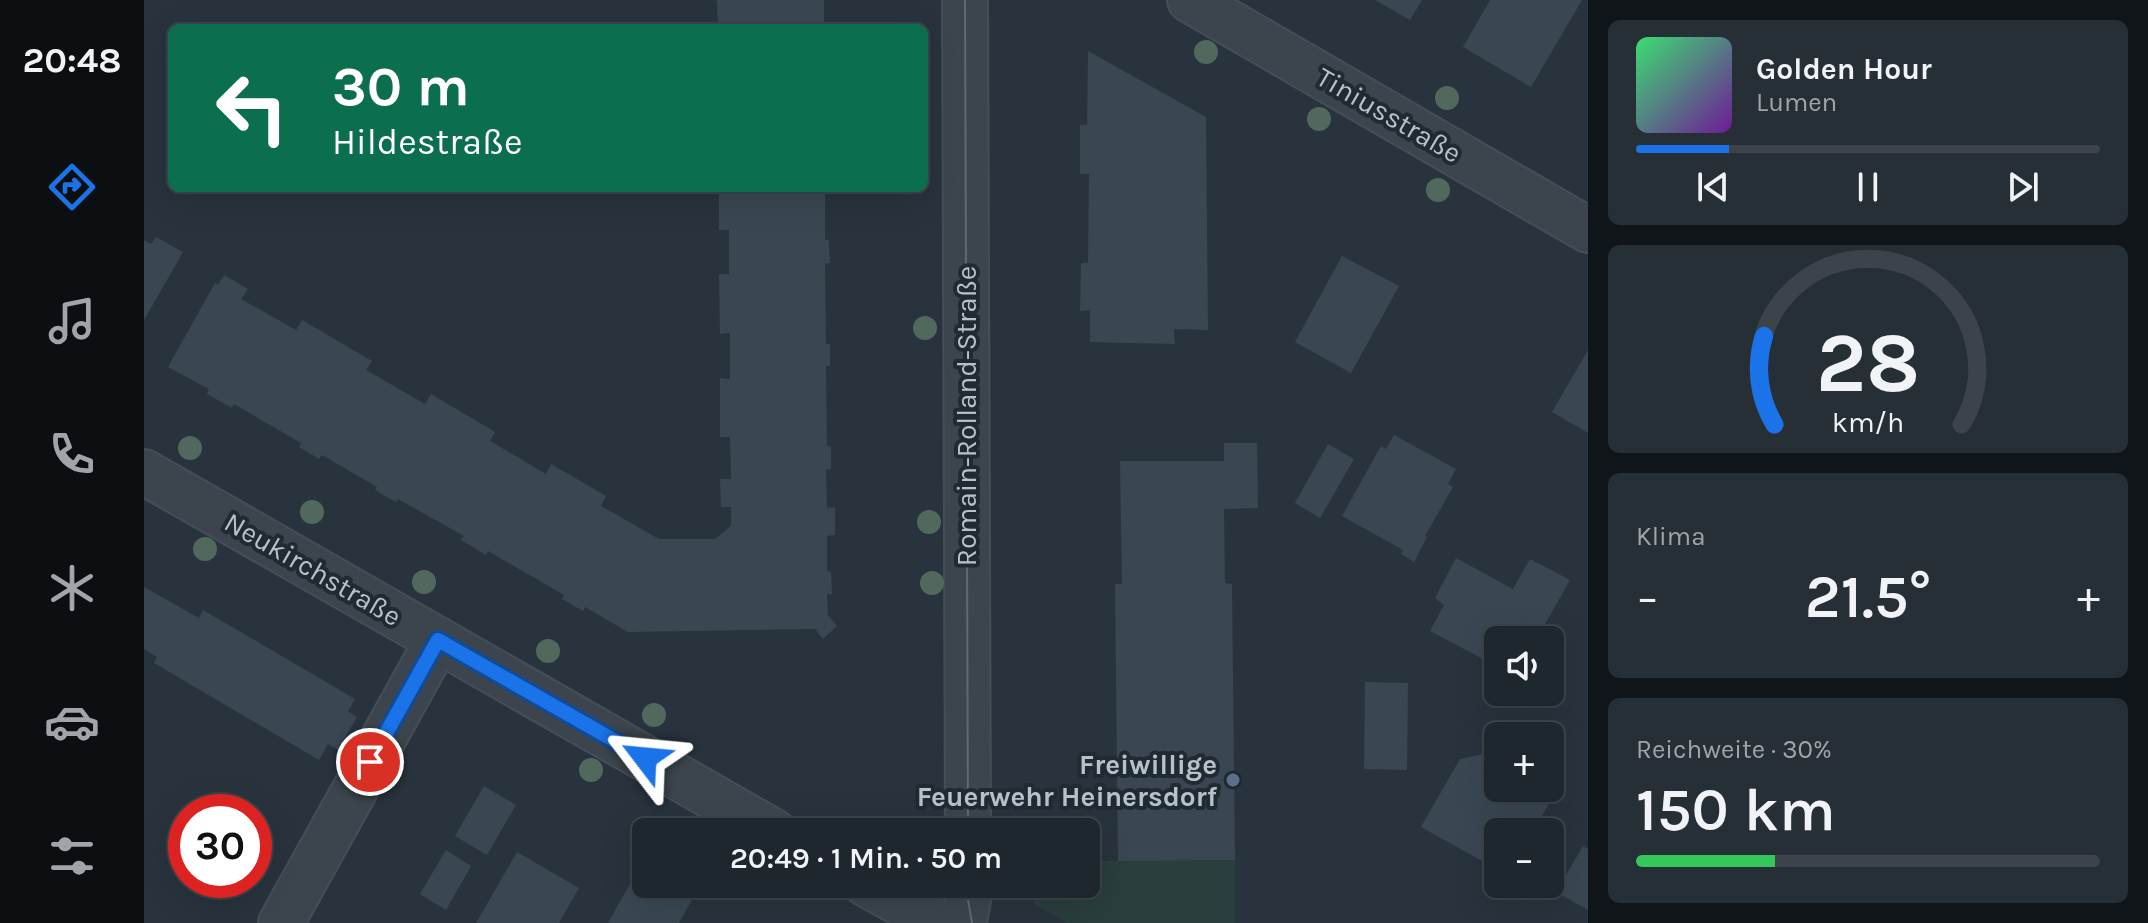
<!DOCTYPE html>
<html lang="de">
<head>
<meta charset="utf-8">
<style>
	:root { --surface:#1e262e; --page:#262e36; --text:#f1f3f6; --muted:#a1a5aa; --line:#3c434a; --accent:#1a73e8 }
	body { margin:0; font-family:Karla,sans-serif; background:var(--page); color:var(--text); height:100vh; display:flex; flex-direction:column; font-size:30px; white-space:nowrap }
	* { box-sizing:border-box; margin:0 }
	p { font-size:26px; color:var(--muted) }
	.icon { flex:none; width:44px; height:44px; fill:none; stroke:currentColor; stroke-width:2; stroke-linecap:round; stroke-linejoin:round }
	.map { position:relative; flex:1; overflow:hidden }
	.side { display:flex; flex-direction:column; gap:20px; padding:20px; background:#101519; width:560px }
	.side>* { flex:none }
	.guide { position:absolute; left:24px; top:24px; width:760px; height:168px; border-radius:12px; box-shadow:0 8px 32px #0002,0 0 0 2px var(--line); background:#0b6e4f; color:#fff; overflow:hidden }
	.fabs { position:absolute; left:1340px; top:626px; display:grid; gap:16px }
	.fabs a { display:grid; place-items:center; width:80px; height:80px; border-radius:12px; background:var(--surface); box-shadow:0 8px 32px #0002,0 0 0 2px var(--line); font-size:40px }
	.speed { position:absolute; left:24px; top:794px; display:flex; gap:16px; font-size:40px; font-weight:700; text-align:center }
	.speed>* { display:grid; place-content:center; width:104px; height:104px; border-radius:50%; background:var(--surface); box-shadow:0 8px 32px #0002,0 0 0 2px var(--line); line-height:1 }
	.speed .limit { border:12px solid #d22; background:#fff; color:#111 }
	.pin { position:absolute; display:grid; place-items:center; width:68px; height:68px; color:#fff; margin:-34px; border:4px solid #fff; border-radius:50%; box-shadow:0 2px 8px #0007 }
	.me { position:absolute; width:88px; margin:-44px; rotate:299deg; stroke-linejoin:round; filter:drop-shadow(0 0 6px #0008) }
	.turn { display:flex; align-items:center; gap:28px; height:168px; padding:0 32px; font-size:36px }
	.turn .icon { width:104px; height:104px; stroke-width:2.5 }
	.turn b { display:block; font-size:56px; line-height:68px }
	.big { font-size:60px; font-weight:600; line-height:1.1 }
	.side .widget { flex:1; display:flex; flex-direction:column; justify-content:center; gap:12px; min-width:0; padding:0 28px; border-radius:12px; background:var(--page) }
	.side .dial { align-items:center; gap:0 }
	.dial svg { height:208px; overflow:visible; fill:none; stroke:var(--line); stroke-width:7; stroke-linecap:round; text-anchor:middle }
	.dial text { fill:var(--text); stroke:none }
	.song { display:flex; align-items:center; gap:24px }
	.cover { width:96px; height:96px; border-radius:12px; background:linear-gradient(135deg,hsl(140 70% 55%),hsl(280 70% 35%)) }
	.played { height:8px; border-radius:4px; background:linear-gradient(90deg,var(--accent) 20%,var(--line) 20%) }
	.keys { display:flex; justify-content:space-around; direction:ltr }
	.heat { display:flex; justify-content:space-between; align-items:center; font-size:44px; direction:ltr }
	.charge { height:12px; border-radius:6px; background:linear-gradient(90deg,#34c759 30%,var(--line) 0) }
	.trip { position:absolute; left:488px; top:818px; width:468px; height:80px; border-radius:12px; background:var(--surface); box-shadow:0 8px 32px #0002,0 0 0 2px var(--line); font-weight:600; line-height:80px; text-align:center }
	main { display:flex; flex:1; min-height:0 }
	.tab-bar { display:flex; flex-direction:column; width:144px; justify-content:space-around; align-items:center; background:#0c0f12; color:var(--muted) }
	.tab-bar .icon { width:56px; height:56px }
	.tab-bar .active { color:var(--accent) }
	.tab-bar b { font-size:36px; color:var(--text) }
	.map>svg:first-child { display:block }
</style>
</head>
<body>
<main>
<nav class="tab-bar">
<b>20:48</b>
<svg class="icon active" aria-label="directions" viewBox="0 0 24 24"><path d="M12 3l9 9-9 9-9-9zM9 14v-3h6M13 9l2 2-2 2"/></svg>
<svg class="icon" aria-label="music" viewBox="0 0 24 24"><path d="M9 18V5l10-2v13"/><circle cx="6" cy="18" r="3"/><circle cx="16" cy="16" r="3"/></svg>
<svg class="icon" aria-label="phone" viewBox="0 0 24 24"><path d="M5 4h4l2 5-3 2q2 4 5 5l2-3 5 2v4C11 20 4 13 5 4z"/></svg>
<svg class="icon" aria-label="climate" viewBox="0 0 24 24"><path d="M12 3v18M4 7l16 10M4 17L20 7"/></svg>
<svg class="icon" aria-label="car" viewBox="0 0 24 24"><path d="M5 17H2v-5l4-1 3-4h7l3 4 3 1v5h-3M9 17h6M6 11h13"/><circle cx="7" cy="17" r="2"/><circle cx="17" cy="17" r="2"/></svg>
<svg class="icon" aria-label="filters" viewBox="0 0 24 24"><path d="M4 7h16M4 17h16"/><circle cx="9" cy="7" r="2"/><circle cx="15" cy="17" r="2"/></svg>
</nav>
<div class="map">
<svg width="1444" height="923" viewBox="0 0 1444 923">
	<rect width="100%" height="100%" fill="#28333d"/>
	<!-- green -->
	<polygon fill="#2a3e3e" points="1091,860 1091,923 923,923 890,904 891,884 942,884 942,861"/>
	<!-- building -->
	<g fill="#3a4752">
		<polygon points="573,0 680,0 680,28 584,28 584,25 574,25"/>
		<polygon points="1231,0 1278,0 1266,20"/>
		<polygon points="1346,0 1438,0 1387,87 1319,47"/>
		<polygon points="944,51 1062,117 1064,330 1030,329 1031,344 946,342 946,310 936,311 937,263 944,263 945,174 936,174 936,125 943,125"/>
		<polygon points="575,188 681,188 681,240 685,240 686,263 681,264 682,344 686,344 686,366 682,366 683,446 687,447 687,469 682,470 683,508 691,507 691,535 683,536 683,571 687,572 688,594 683,594 684,615 693,626 679,639 671,629 484,632 441,607 439,611 418,599 420,595 344,551 342,555 317,540 320,536 254,499 253,502 248,500 231,490 233,487 178,455 175,459 155,447 157,443 90,404 88,408 63,394 65,389 24,367 71,283 74,285 80,275 104,289 97,299 152,330 158,320 228,361 222,370 281,404 287,394 351,432 346,441 402,474 407,464 462,496 457,506 515,539 571,539 587,526 587,507 577,507 576,479 587,479 586,437 576,437 576,378 586,379 586,333 576,334 575,274 585,274 585,230 575,230"/>
		<polygon points="12,237 39,252 0,320 0,240 7,244"/>
		<polygon points="1198,256 1255,286 1207,373 1151,342"/>
		<polygon points="1444,350 1444,433 1408,412"/>
		<polygon points="1250,435 1312,469 1304,484 1309,487 1281,536 1283,537 1270,562 1257,554 1259,550 1198,516 1237,446 1242,449"/>
		<polygon points="1080,443 1113,443 1114,508 1080,509 1081,583 1088,584 1091,860 974,861 971,584 978,584 976,461 1080,461"/>
		<polygon points="1184,444 1210,459 1176,518 1151,503"/>
		<polygon points="1312,558 1369,589 1386,559 1426,580 1392,640 1354,640 1354,667 1286,631 1300,605 1291,598"/>
		<polygon points="0,587 55,618 59,610 211,699 204,711 213,717 194,750 184,744 175,760 10,663 13,657 0,649"/>
		<polygon points="1221,682 1264,683 1263,770 1220,769"/>
		<polygon points="1343,753 1354,759 1354,788 1407,788 1410,795 1389,832 1354,832 1354,870 1277,827 1316,759"/>
		<polygon points="340,786 372,805 343,855 311,836"/>
		<polygon points="1439,846 1444,849 1444,910 1412,892"/>
		<polygon points="302,850 327,866 302,910 276,894"/>
		<polygon points="373,852 435,888 415,923 332,923"/>
		<polygon points="502,855 502,884 546,884 554,889 535,923 464,923"/>
	</g>
	<g fill="none" stroke-linecap="round" stroke-linejoin="round">
		<defs>
			<g id="minor">
				<polyline points="821,0 824,832"/>
				<polyline points="1046,0 1444,230"/>
				<polyline points="0,472 630,832"/>
				<polyline points="722,884 793,923"/>
				<polyline points="137,923 294,640"/>
				<polyline points="820,923 824,900 824,884"/>
			</g>
		</defs>
		<!-- minor casing -->
		<use href="#minor" stroke="#454e56" stroke-width="48"/>
		<!-- minor -->
		<use href="#minor" stroke="#3c454d" stroke-width="44"/>
		<!-- tram -->
		<g stroke="#5e6974" stroke-width="2">
			<polyline points="821,0 824,832"/>
			<polyline points="824,884 824,900 828,923"/>
		</g>
	</g>
	<!-- trees -->
	<g fill="#51695c">
		<circle cx="1062" cy="52" r="12"/>
		<circle cx="1303" cy="98" r="12"/>
		<circle cx="1175" cy="119" r="12"/>
		<circle cx="1294" cy="190" r="12"/>
		<circle cx="781" cy="328" r="12"/>
		<circle cx="46" cy="448" r="12"/>
		<circle cx="168" cy="512" r="12"/>
		<circle cx="785" cy="522" r="12"/>
		<circle cx="61" cy="549" r="12"/>
		<circle cx="280" cy="582" r="12"/>
		<circle cx="788" cy="583" r="12"/>
		<circle cx="404" cy="651" r="12"/>
		<circle cx="510" cy="715" r="12"/>
		<circle cx="447" cy="770" r="12"/>
	</g>
	<g fill="none" stroke-linecap="round" stroke-linejoin="round">
		<defs>
			<polyline id="route" points="226,762 294,640 501,758"/>
		</defs>
		<!-- route casing -->
		<use href="#route" stroke="#114b97" stroke-width="20"/>
		<!-- route -->
		<use href="#route" stroke="#1a73e8" stroke-width="14"/>
	</g>
	<!-- markers -->
	<circle fill="#5c6f8a" stroke="#202a32" stroke-width="3" cx="1089" cy="780" r="8"/>
	<g text-anchor="middle" dominant-baseline="central" stroke-width="8" stroke-linejoin="round" paint-order="stroke">
		<!-- street labels -->
		<g font-size="28" fill="#b8c0c8" stroke="#202a32">
			<text transform="translate(1245 115) rotate(30)">Tiniusstraße</text>
			<text transform="translate(822 416) rotate(-90)">Romain-Rolland-Straße</text>
			<text transform="translate(169 569) rotate(30)">Neukirchstraße</text>
		</g>
		<!-- poi labels -->
		<g font-size="28" font-weight="bold" fill="#b8c0c8" stroke="#202a32" text-anchor="end">
			<text x="1073" y="764">Freiwillige<tspan x="1073" dy="32">Feuerwehr Heinersdorf</tspan></text>
		</g>
	</g>
</svg>
<div class="fabs">
<a><svg class="icon" aria-label="sound" viewBox="0 0 24 24"><path d="M4 9h4l5-4v14l-5-4H4zM17 9q2 3 0 6"/></svg></a>
<a>+</a>
<a>−</a>
</div>
<div class="speed"><div class="limit">30</div></div>
<div class="pin" style="left:226px;top:762px;background:#d93025"><svg class="icon" aria-label="arrive" viewBox="0 0 24 24"><path d="M6 21V4h12l-3 4 3 4H6"/></svg></div>
<svg class="me" style="left:501px;top:758px" viewBox="-20 -20 40 40"><path d="M0-17L14 15 0 8-14 15z" fill="#1a73e8" stroke="#fff" stroke-width="4"/></svg>
<div class="trip">20:49 · 1 Min. · 50 m</div>
<div class="guide">
<div class="turn"><svg class="icon" aria-label="left" viewBox="0 0 24 24"><path d="M17 20v-9H6M10 6l-5 5 5 5"/></svg><div><b>30 m</b>Hildestraße</div></div>
</div>
</div>
<section class="side">
<div class="widget">
<div class="song"><i class="cover"></i><div><b>Golden Hour</b><p>Lumen</p></div></div>
<div class="played"></div>
<div class="keys"><svg class="icon" aria-label="previous" viewBox="0 0 24 24"><path d="M18 5L8 12l10 7zM5 5v14"/></svg><svg class="icon" aria-label="pause" viewBox="0 0 24 24"><path d="M8 5v14M16 5v14"/></svg><svg class="icon" aria-label="next" viewBox="0 0 24 24"><path d="M6 5l10 7-10 7zM19 5v14"/></svg></div>
</div>
<div class="widget dial"><svg viewBox="0 0 100 80">
<path d="M14 69A42 42 0 1 1 86 69"/>
<path d="M14 69A42 42 0 0 1 10 35" stroke="#1a73e8"/>
<text x="50" y="56" font-size="32" font-weight="700">28</text>
<text x="50" y="72" font-size="11">km/h</text>
</svg></div>
<div class="widget"><p>Klima</p>
<div class="heat"><a>−</a><b class="big">21.5°</b><a>+</a></div>
</div>
<div class="widget"><p>Reichweite · 30%</p><b class="big">150 km</b><div class="charge"></div></div>
</section>
</main>
</body>
</html>
